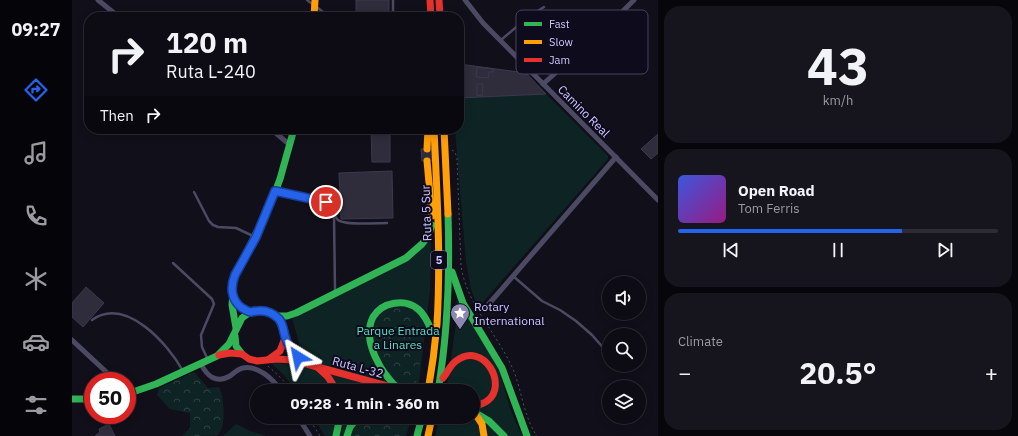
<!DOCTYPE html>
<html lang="en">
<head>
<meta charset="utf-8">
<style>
	:root { --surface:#0d0b13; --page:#16141c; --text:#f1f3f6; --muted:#9a9ba0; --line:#2d2b33; --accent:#2563eb }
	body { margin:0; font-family:"IBM Plex Sans",sans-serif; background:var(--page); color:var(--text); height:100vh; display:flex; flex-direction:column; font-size:15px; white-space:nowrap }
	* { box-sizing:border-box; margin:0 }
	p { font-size:13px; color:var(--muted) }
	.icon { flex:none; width:22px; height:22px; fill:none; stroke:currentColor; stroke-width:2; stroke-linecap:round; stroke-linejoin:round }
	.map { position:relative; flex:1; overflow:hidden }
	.panel { display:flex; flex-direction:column; gap:6px; padding:6px; background:#07060a; width:360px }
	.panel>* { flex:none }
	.banner { position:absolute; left:12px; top:12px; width:380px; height:122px; border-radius:16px; box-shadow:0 2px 10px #0003,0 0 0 1px var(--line); background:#0d0b13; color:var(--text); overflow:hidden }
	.buttons { position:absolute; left:530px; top:276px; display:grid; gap:8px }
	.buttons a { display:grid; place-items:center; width:44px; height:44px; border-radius:50%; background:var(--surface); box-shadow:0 2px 10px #0003,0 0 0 1px var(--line); font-size:20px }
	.speed { position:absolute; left:12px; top:372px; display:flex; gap:8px; font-size:20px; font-weight:700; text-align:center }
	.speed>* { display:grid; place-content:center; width:52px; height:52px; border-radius:50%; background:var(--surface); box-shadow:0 2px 10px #0003,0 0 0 1px var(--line); line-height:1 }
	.speed .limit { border:6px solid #d22; background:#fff; color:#111 }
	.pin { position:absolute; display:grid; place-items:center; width:34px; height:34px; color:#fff; margin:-17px; border:2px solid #fff; border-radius:50%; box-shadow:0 1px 4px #0007 }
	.me { position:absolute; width:44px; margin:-22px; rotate:325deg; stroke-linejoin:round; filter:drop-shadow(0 0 3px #0008) }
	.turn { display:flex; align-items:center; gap:14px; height:84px; padding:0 16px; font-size:18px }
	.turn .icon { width:52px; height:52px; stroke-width:2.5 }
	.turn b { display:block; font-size:28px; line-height:34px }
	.then { display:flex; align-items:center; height:38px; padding:0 16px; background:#0003; gap:8px; font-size:15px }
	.big { font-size:30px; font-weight:800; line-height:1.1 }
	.panel .tile { flex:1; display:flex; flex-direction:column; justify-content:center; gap:6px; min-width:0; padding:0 14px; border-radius:16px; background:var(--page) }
	.panel .dial { align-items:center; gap:0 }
	.dial b { font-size:52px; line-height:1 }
	.song { display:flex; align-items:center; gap:12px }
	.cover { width:48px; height:48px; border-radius:6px; background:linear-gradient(135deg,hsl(230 70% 55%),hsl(310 70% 35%)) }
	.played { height:4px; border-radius:2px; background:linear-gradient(90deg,var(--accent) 70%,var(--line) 70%) }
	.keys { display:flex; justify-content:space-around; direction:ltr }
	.heat { display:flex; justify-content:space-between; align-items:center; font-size:22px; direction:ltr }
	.trip { position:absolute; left:178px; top:384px; width:230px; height:40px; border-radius:20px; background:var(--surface); box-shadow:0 2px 10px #0003,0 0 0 1px var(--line); font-weight:800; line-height:40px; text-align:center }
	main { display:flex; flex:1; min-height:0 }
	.tab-bar { display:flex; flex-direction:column; width:72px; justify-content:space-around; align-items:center; background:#050408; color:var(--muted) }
	.tab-bar .icon { width:28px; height:28px }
	.tab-bar .selected { color:var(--accent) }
	.tab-bar b { font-size:18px; color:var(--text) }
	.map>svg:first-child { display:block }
</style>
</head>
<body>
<main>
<nav class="tab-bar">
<b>09:27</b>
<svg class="icon selected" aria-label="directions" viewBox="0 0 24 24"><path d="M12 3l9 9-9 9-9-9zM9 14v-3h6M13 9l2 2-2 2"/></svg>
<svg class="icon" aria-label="music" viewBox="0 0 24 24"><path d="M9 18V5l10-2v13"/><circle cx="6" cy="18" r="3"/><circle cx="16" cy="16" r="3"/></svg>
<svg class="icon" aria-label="phone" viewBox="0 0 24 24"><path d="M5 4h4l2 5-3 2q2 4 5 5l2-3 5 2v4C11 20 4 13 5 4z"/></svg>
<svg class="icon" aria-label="climate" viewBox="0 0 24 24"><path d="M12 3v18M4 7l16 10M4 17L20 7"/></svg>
<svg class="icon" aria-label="car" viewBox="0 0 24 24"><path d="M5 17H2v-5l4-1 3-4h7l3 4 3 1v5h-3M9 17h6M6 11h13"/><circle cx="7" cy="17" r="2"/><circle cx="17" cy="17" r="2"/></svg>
<svg class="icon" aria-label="filters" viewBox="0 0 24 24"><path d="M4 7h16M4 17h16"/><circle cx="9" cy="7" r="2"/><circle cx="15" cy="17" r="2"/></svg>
</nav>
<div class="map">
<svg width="586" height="436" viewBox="0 0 586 436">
	<defs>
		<pattern id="forest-crowns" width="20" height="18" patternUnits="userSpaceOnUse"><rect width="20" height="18" fill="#0e2424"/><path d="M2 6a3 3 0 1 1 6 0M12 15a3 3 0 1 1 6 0" fill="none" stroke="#304245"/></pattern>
	</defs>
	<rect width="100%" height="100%" fill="#110f19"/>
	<!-- grass -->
	<g fill="#0e2424">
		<polygon points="474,94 536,156 536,159 406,308 399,289 394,262 383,129 387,129 387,98"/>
		<polygon points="359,237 358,291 346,391 224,391 212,375 198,362 224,365 229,350 220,318 335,260"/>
		<polygon points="385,294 426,367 438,408 446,428 451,436 363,436 368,417 401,417 401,391 374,391 384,325"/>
		<polygon points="241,417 340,417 334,436 253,436"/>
		<polygon points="164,424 178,431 194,436 151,436"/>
	</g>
	<!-- forest -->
	<g fill="url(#forest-crowns)">
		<path d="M324,306C331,307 339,307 344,312C357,326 346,371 343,388C334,384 324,380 316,373C312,369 310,362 307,357C296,332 300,318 324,306Z"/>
		<path d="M122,372L136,388L147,387C152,396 155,430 145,435C140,436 116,436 110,436L118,428V413L98,409L85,395L87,388Z"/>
		<polygon points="292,417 335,417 330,436 283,436"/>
	</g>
	<!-- building -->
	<g fill="#2f2c3c" stroke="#3c394e">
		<rect x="284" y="0" width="33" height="17"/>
		<polygon points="387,64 454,73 474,94 387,98"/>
		<polygon points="405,67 421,69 421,72 417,72 416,78 404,77"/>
		<polygon points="405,84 411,84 410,96 405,95"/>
		<polygon points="299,129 318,129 318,162 300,162"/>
		<polygon points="586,134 586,153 579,159 569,149"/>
		<polygon points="360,148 361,161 350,161 349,149"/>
		<polygon points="320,171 321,218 269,219 267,173"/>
		<polygon points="14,287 32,303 11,327 0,317 0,303"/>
		<polygon points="37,424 43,436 23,436 28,432 27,429"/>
	</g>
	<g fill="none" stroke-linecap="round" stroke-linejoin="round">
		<!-- path -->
		<g stroke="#475664" stroke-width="1" stroke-dasharray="2 3" stroke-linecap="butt">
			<path d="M380,150L383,152L385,158L389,266C395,305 424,332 440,367C450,389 451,416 465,436"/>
			<polyline points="196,366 210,379 220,391"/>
			<polyline points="236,417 248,436"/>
		</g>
		<!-- lane -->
		<g stroke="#4b4a62" stroke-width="2.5">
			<polyline points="235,0 258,17"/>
			<polyline points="321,17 321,0"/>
			<polyline points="429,40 456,17 472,7"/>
			<path d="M204,191L256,203C263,207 260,213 265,219C270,226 305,223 315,223"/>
			<polyline points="122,192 137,221 141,225 146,227 164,228 181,236"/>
			<polyline points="262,216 263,291"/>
			<polyline points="101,263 140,299 142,304 129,335 130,347 136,360"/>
			<polyline points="441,276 470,301 488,310 504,321 520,335 535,352"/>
			<path d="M20,320C54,296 96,344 111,371"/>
		</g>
		<!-- street -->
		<g stroke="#4b4a62" stroke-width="5">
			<polyline points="26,0 47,17"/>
			<polyline points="393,0 411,23 586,200"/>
			<polyline points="471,84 533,29 562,0"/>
			<polyline points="199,129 218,145"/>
			<polyline points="416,305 544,157"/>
			<polyline points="0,340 44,381"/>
			<path d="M129,364C135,376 144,384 158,376C162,373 166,369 171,368C186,365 201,379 209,391"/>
			<polyline points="226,417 238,436"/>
		</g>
		<!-- fast -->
		<g stroke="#30b455" stroke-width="7">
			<polyline points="380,272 391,303 430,368 455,436"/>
			<polyline points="203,316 215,316 224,313 334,258 350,244 356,236 360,225"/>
			<polyline points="164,328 160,305 162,278 199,203 208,179 222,129"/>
			<polyline points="163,336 164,346 170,354"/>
			<path d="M328,390C310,375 289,341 301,317C310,302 333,298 346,309C353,315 356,322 359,330"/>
			<path d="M366,391C376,332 378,274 376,214"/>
			<polyline points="55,394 84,384 145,356 157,344 170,318 177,313 184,311 197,313 207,320 218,347 225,355 233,363"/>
			<polyline points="0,399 21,399"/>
			<polyline points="402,412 417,421 432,436"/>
			<polyline points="264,436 268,417"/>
			<polyline points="275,436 278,427 286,417"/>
			<polyline points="345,436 350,417"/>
		</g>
		<!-- slow -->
		<g stroke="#ff9f0a" stroke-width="7">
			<polyline points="242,17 243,0"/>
			<polyline points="372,129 376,214"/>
			<polyline points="355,149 356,129"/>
			<polyline points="355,161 360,216"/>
			<polyline points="161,297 168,306 179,312"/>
			<path d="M356,391C360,369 363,347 365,324C369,259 365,194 362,129"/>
			<polyline points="402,412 410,424 412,436"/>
			<polyline points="356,436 360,417"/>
		</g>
		<!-- jam -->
		<g stroke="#e5322d" stroke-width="7">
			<polyline points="358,0 359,17"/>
			<polyline points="367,0 368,17"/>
			<polyline points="147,355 158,353 170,354 177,359 185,361 205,359 220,360 326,389"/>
			<polyline points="197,359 208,351 213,338"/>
			<polyline points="244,366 256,377 265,391"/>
			<path d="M371,378C375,373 379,364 384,361C412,340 437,386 415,401C411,404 406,405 401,407"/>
		</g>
	</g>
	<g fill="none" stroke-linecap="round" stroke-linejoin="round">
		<defs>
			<path id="route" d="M226,357C221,352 216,346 214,339C211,332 212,326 207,319C201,313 193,310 185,311C184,311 179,312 179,312C176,312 172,309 170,308C159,300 158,287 163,275L184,237L203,191L254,202"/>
		</defs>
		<!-- route casing -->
		<use href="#route" stroke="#184099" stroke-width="10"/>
		<!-- route -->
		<use href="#route" stroke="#2563eb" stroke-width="7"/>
	</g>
	<!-- icons -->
	<defs>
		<symbol id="sight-pin" viewBox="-11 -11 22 30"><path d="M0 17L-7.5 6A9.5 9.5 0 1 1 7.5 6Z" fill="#8b87ae" stroke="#0e0b1d"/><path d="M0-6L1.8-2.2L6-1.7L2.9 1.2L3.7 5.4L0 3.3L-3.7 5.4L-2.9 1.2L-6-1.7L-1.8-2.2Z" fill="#fff"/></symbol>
	</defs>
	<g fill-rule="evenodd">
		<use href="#sight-pin" x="377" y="302" width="22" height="30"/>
	</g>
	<g text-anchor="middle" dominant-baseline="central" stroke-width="4" stroke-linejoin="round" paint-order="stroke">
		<!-- shield labels -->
		<rect fill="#0e0b1d" stroke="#948fbb" stroke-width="1" x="359" y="251" width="16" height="18" rx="3"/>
		<g font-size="11" font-weight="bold" fill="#cdc7ff">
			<text x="367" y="260">5</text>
		</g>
		<!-- street labels -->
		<g font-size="12" fill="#cdc7ff" stroke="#0e0b1d">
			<text transform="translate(512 111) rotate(45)">Camino Real</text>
			<text transform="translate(354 213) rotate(-92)">Ruta 5 Sur</text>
			<text transform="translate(286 367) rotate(15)">Ruta L-32</text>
		</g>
		<!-- poi labels -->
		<g font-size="12" fill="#cdc7ff" stroke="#0e0b1d" text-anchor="start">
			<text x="402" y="306">Rotary<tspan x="402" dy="14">International</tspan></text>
		</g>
		<!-- park labels -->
		<g font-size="12" fill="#51e1bd" stroke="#0e0b1d">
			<text x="326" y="330">Parque Entrada<tspan x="326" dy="14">a Linares</tspan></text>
		</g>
	</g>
	<!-- legend -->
	<rect x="444" y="10" width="132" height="64" rx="6" fill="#0e0b1d" stroke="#474361" stroke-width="1"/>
	<rect x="452" y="22" width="18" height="4" fill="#30b455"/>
	<rect x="452" y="40" width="18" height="4" fill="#ff9f0a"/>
	<rect x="452" y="58" width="18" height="4" fill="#e5322d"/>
	<g font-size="11" fill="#cdc7ff">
		<text x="477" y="28">Fast</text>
		<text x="477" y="46">Slow</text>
		<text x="477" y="64">Jam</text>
	</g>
</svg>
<div class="buttons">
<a><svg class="icon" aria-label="sound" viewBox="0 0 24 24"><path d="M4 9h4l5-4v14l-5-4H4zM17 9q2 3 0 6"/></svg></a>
<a><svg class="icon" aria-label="search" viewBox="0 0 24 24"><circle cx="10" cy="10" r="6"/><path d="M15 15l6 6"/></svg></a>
<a><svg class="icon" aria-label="layers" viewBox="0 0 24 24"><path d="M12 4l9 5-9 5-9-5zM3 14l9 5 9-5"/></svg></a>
</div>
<div class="speed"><div class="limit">50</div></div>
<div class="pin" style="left:254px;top:202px;background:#d93025"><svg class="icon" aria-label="arrive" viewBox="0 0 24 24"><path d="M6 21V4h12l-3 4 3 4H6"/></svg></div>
<svg class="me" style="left:226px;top:357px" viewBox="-20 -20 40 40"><path d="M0-17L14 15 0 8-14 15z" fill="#2563eb" stroke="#fff" stroke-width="4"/></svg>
<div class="trip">09:28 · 1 min · 360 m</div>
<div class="banner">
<div class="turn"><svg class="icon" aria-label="right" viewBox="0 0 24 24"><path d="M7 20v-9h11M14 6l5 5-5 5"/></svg><div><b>120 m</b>Ruta L-240</div></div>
<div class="then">Then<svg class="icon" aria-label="right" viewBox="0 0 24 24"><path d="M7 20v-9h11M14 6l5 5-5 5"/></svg></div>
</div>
</div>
<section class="panel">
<div class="tile dial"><b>43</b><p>km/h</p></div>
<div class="tile">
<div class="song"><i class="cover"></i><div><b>Open Road</b><p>Tom Ferris</p></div></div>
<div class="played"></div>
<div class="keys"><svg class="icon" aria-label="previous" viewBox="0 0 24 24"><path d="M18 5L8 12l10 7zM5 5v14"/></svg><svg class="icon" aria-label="pause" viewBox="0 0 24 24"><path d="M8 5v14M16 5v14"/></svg><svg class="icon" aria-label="next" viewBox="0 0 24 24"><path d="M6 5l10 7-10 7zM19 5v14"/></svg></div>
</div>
<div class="tile"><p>Climate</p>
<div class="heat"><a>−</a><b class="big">20.5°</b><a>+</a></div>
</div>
</section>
</main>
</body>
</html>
